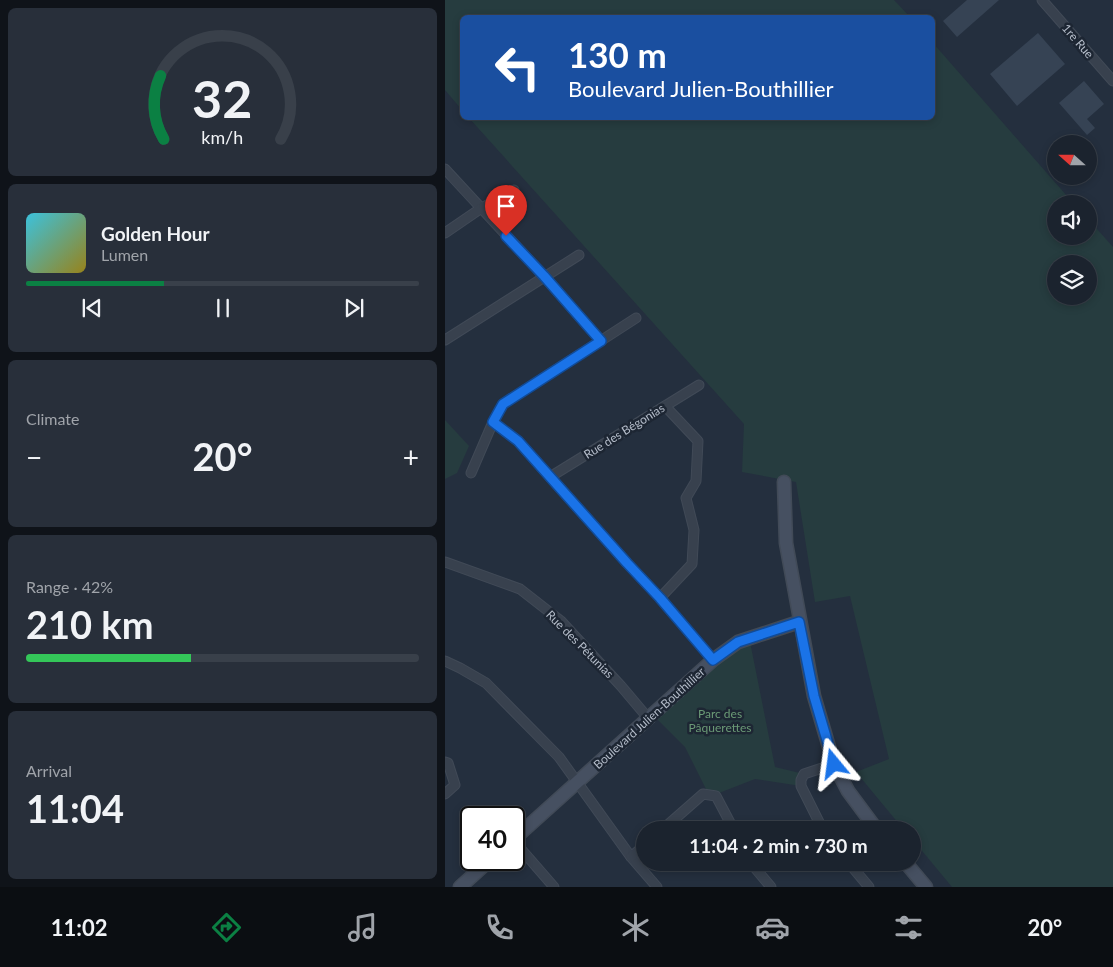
<!DOCTYPE html>
<html lang="en">
<head>
<meta charset="utf-8">
<style>
	:root { --surface:#1b232e; --page:#282f3a; --text:#f1f3f6; --muted:#a0a4aa; --line:#39404a; --accent:#0b8043 }
	body { margin:0; font-family:Lato,sans-serif; background:var(--page); color:var(--text); height:100vh; display:flex; flex-direction:column; font-size:19px; white-space:nowrap }
	* { box-sizing:border-box; margin:0 }
	p { font-size:16px; color:var(--muted) }
	.icon { flex:none; width:28px; height:28px; fill:none; stroke:currentColor; stroke-width:2; stroke-linecap:round; stroke-linejoin:round }
	.map { position:relative; flex:1; overflow:hidden }
	.drawer { display:flex; flex-direction:column; gap:8px; padding:8px; background:#0f1319; width:445px }
	.drawer>* { flex:none }
	.hud { position:absolute; left:15px; top:15px; width:475px; height:105px; border-radius:8px; box-shadow:0 2px 8px #0003,0 0 0 1px var(--line); background:#1a4fa0; color:#fff; overflow:hidden }
	.needle { width:32px; rotate:291deg }
	.fabs { position:absolute; left:602px; top:135px; display:grid; gap:10px }
	.fabs a { display:grid; place-items:center; width:50px; height:50px; border-radius:50%; background:var(--surface); box-shadow:0 2px 8px #0003,0 0 0 1px var(--line); font-size:25px }
	.speed { position:absolute; left:15px; top:806px; display:flex; gap:10px; font-size:25px; font-weight:700; text-align:center }
	.speed>* { display:grid; place-content:center; width:65px; height:65px; border-radius:50%; background:var(--surface); box-shadow:0 2px 8px #0003,0 0 0 1px var(--line); line-height:1 }
	.speed .limit { border:2px solid #111; border-radius:8px; background:#fff; color:#111 }
	.pin { position:absolute; display:grid; place-items:center; width:42px; height:42px; color:#fff; margin:-51px -21px; border-radius:50% 50% 50% 0; rotate:-45deg; box-shadow:0 0 5px #0007 }
	.pin .icon { rotate:45deg }
	.me { position:absolute; width:55px; margin:-28px; rotate:344deg; stroke-linejoin:round; filter:drop-shadow(0 0 4px #0008) }
	.turn { display:flex; align-items:center; gap:18px; height:105px; padding:0 25px; font-size:22px }
	.turn .icon { width:65px; height:65px; stroke-width:2.5 }
	.turn b { display:block; font-size:35px; line-height:42px }
	.big { font-size:38px; font-weight:700; line-height:1.1 }
	.drawer .card { flex:1; display:flex; flex-direction:column; justify-content:center; gap:8px; min-width:0; padding:0 18px; border-radius:8px; background:var(--page) }
	.drawer .dial { align-items:center; gap:0 }
	.dial svg { height:130px; overflow:visible; fill:none; stroke:var(--line); stroke-width:7; stroke-linecap:round; text-anchor:middle }
	.dial text { fill:var(--text); stroke:none }
	.song { display:flex; align-items:center; gap:15px }
	.cover { width:60px; height:60px; border-radius:8px; background:linear-gradient(135deg,hsl(190 70% 55%),hsl(50 70% 35%)) }
	.played { height:5px; border-radius:2px; background:linear-gradient(90deg,var(--accent) 35%,var(--line) 35%) }
	.keys { display:flex; justify-content:space-around; direction:ltr }
	.heat { display:flex; justify-content:space-between; align-items:center; font-size:28px; direction:ltr }
	.charge { height:8px; border-radius:4px; background:linear-gradient(90deg,#34c759 42%,var(--line) 0) }
	.trip { position:absolute; left:191px; top:821px; width:285px; height:50px; border-radius:25px; background:var(--surface); box-shadow:0 2px 8px #0003,0 0 0 1px var(--line); font-weight:700; line-height:50px; text-align:center }
	.menu { display:flex; height:80px; justify-content:space-around; align-items:center; background:#0b0e12; color:var(--muted) }
	.menu .icon { width:35px; height:35px }
	.menu .current { color:var(--accent) }
	.menu b { font-size:22px; color:var(--text) }
	main { display:flex; flex:1; min-height:0 }
	.map>svg:first-child { display:block }
</style>
</head>
<body>
<main>
<section class="drawer">
<div class="card dial"><svg viewBox="0 0 100 80">
<path d="M14 69A42 42 0 1 1 86 69"/>
<path d="M14 69A42 42 0 0 1 12 30" stroke="#0b8043"/>
<text x="50" y="56" font-size="32" font-weight="700">32</text>
<text x="50" y="72" font-size="11">km/h</text>
</svg></div>
<div class="card">
<div class="song"><i class="cover"></i><div><b>Golden Hour</b><p>Lumen</p></div></div>
<div class="played"></div>
<div class="keys"><svg class="icon" aria-label="previous" viewBox="0 0 24 24"><path d="M18 5L8 12l10 7zM5 5v14"/></svg><svg class="icon" aria-label="pause" viewBox="0 0 24 24"><path d="M8 5v14M16 5v14"/></svg><svg class="icon" aria-label="next" viewBox="0 0 24 24"><path d="M6 5l10 7-10 7zM19 5v14"/></svg></div>
</div>
<div class="card"><p>Climate</p>
<div class="heat"><a>−</a><b class="big">20°</b><a>+</a></div>
</div>
<div class="card"><p>Range · 42%</p><b class="big">210 km</b><div class="charge"></div></div>
<div class="card"><p>Arrival</p><b class="big">11:04</b></div>
</section>
<div class="map">
<svg width="668" height="887" viewBox="0 0 668 887">
	<rect width="100%" height="100%" fill="#242f3e"/>
	<!-- green -->
	<g fill="#263c3f" fill-rule="evenodd">
		<polygon points="0,0 449,0 465,17 18,18 17,110 0,90"/>
		<path d="M488,43L629,204H611V236H644V220L668,247V887H507L468,840V830H459L411,772L444,759L405,596L370,602L351,482L297,472L299,424L24,118H488ZM611,264H644V296H611Z"/>
		<polygon points="0,420 24,446 12,473 0,479"/>
		<polygon points="305,642 330,767 359,774 356,786 310,779 274,793 262,791 240,747 211,718 271,663"/>
	</g>
	<!-- building -->
	<g fill="#364354">
		<polygon points="522,0 554,0 512,37 498,21"/>
		<polygon points="593,33 620,64 572,106 545,74"/>
		<polygon points="639,81 659,104 642,119 650,128 642,135 614,103"/>
	</g>
	<g fill="none" stroke-linecap="round" stroke-linejoin="round">
		<defs>
			<g id="street">
				<polyline points="597,0 668,81"/>
				<polyline points="0,169 99,276 156,341"/>
				<polyline points="0,233 35,209 69,190"/>
				<polyline points="0,340 134,255"/>
				<polyline points="48,422 73,441 182,563 215,598 268,660"/>
				<polyline points="26,473 48,422 58,404 191,318"/>
				<polyline points="105,477 254,385"/>
				<polyline points="0,562 75,589 116,621 176,686 203,718"/>
				<polyline points="215,598 247,564 249,530 241,498 251,481 253,441 220,406"/>
				<polyline points="0,661 15,668 41,683 114,757 186,857 212,887"/>
				<polyline points="0,762 3,763 10,785 0,794"/>
				<polyline points="217,830 258,794 271,796 289,830"/>
				<polyline points="378,830 356,786 356,780 359,774 389,764"/>
				<polyline points="69,841 109,887"/>
				<polyline points="186,857 200,845"/>
				<polyline points="305,862 326,887"/>
				<polyline points="403,862 424,887"/>
			</g>
			<g id="secondary">
				<polyline points="339,482 341,543 369,696 389,764 403,791 432,830"/>
				<polyline points="69,839 268,660 293,642 354,622"/>
				<polyline points="460,862 481,887"/>
				<polyline points="15,887 45,860"/>
			</g>
		</defs>
		<!-- street casing -->
		<use href="#street" stroke="#414a57" stroke-width="11"/>
		<!-- secondary casing -->
		<use href="#secondary" stroke="#414a57" stroke-width="15"/>
		<!-- street -->
		<use href="#street" stroke="#38414e" stroke-width="9"/>
		<!-- secondary -->
		<use href="#secondary" stroke="#465061" stroke-width="12"/>
	</g>
	<g fill="none" stroke-linecap="round" stroke-linejoin="round">
		<defs>
			<polyline id="route" points="61,236 99,276 156,341 58,404 48,422 73,441 182,563 215,598 268,660 293,642 354,622 369,696 389,764"/>
		</defs>
		<!-- route casing -->
		<use href="#route" stroke="#114b97" stroke-width="12"/>
		<!-- route -->
		<use href="#route" stroke="#1a73e8" stroke-width="9"/>
	</g>
	<g text-anchor="middle" dominant-baseline="central" stroke-width="5" stroke-linejoin="round" paint-order="stroke">
		<!-- street labels -->
		<g font-size="12" fill="#b4bcc9" stroke="#1d2633">
			<text transform="translate(633 41) rotate(49)">1re Rue</text>
			<text transform="translate(179 431) rotate(-32)">Rue des Bégonias</text>
			<text transform="translate(135 644) rotate(45)">Rue des Pétunias</text>
			<text transform="translate(204 718) rotate(-42)">Boulevard Julien-Bouthillier</text>
		</g>
		<!-- park labels -->
		<g font-size="12" fill="#6b9a76" stroke="#1d2633">
			<text x="275" y="713">Parc des<tspan x="275" dy="14">Pâquerettes</tspan></text>
		</g>
	</g>
</svg>
<div class="fabs">
<a><svg class="needle" viewBox="-14 -14 28 28"><path d="M0-13l5 13h-10z" fill="#e53935"/><path d="M0 13l5-13h-10z" fill="#a0a4aa"/></svg></a>
<a><svg class="icon" aria-label="sound" viewBox="0 0 24 24"><path d="M4 9h4l5-4v14l-5-4H4zM17 9q2 3 0 6"/></svg></a>
<a><svg class="icon" aria-label="layers" viewBox="0 0 24 24"><path d="M12 4l9 5-9 5-9-5zM3 14l9 5 9-5"/></svg></a>
</div>
<div class="speed"><div class="limit">40</div></div>
<div class="pin" style="left:61px;top:236px;background:#d93025"><svg class="icon" aria-label="arrive" viewBox="0 0 24 24"><path d="M6 21V4h12l-3 4 3 4H6"/></svg></div>
<svg class="me" style="left:389px;top:764px" viewBox="-20 -20 40 40"><path d="M0-17L14 15 0 8-14 15z" fill="#1a73e8" stroke="#fff" stroke-width="4"/></svg>
<div class="trip">11:04 · 2 min · 730 m</div>
<div class="hud">
<div class="turn"><svg class="icon" aria-label="left" viewBox="0 0 24 24"><path d="M17 20v-9H6M10 6l-5 5 5 5"/></svg><div><b>130 m</b>Boulevard Julien-Bouthillier</div></div>
</div>
</div>
</main>
<nav class="menu">
<b>11:02</b>
<svg class="icon current" aria-label="directions" viewBox="0 0 24 24"><path d="M12 3l9 9-9 9-9-9zM9 14v-3h6M13 9l2 2-2 2"/></svg>
<svg class="icon" aria-label="music" viewBox="0 0 24 24"><path d="M9 18V5l10-2v13"/><circle cx="6" cy="18" r="3"/><circle cx="16" cy="16" r="3"/></svg>
<svg class="icon" aria-label="phone" viewBox="0 0 24 24"><path d="M5 4h4l2 5-3 2q2 4 5 5l2-3 5 2v4C11 20 4 13 5 4z"/></svg>
<svg class="icon" aria-label="climate" viewBox="0 0 24 24"><path d="M12 3v18M4 7l16 10M4 17L20 7"/></svg>
<svg class="icon" aria-label="car" viewBox="0 0 24 24"><path d="M5 17H2v-5l4-1 3-4h7l3 4 3 1v5h-3M9 17h6M6 11h13"/><circle cx="7" cy="17" r="2"/><circle cx="17" cy="17" r="2"/></svg>
<svg class="icon" aria-label="filters" viewBox="0 0 24 24"><path d="M4 7h16M4 17h16"/><circle cx="9" cy="7" r="2"/><circle cx="15" cy="17" r="2"/></svg>
<b>20°</b>
</nav>
</body>
</html>
